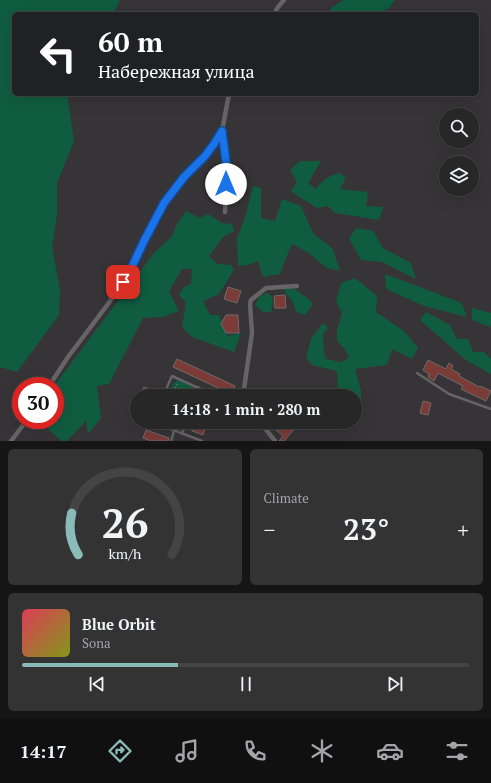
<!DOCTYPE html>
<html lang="en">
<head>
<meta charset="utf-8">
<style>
	:root { --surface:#282728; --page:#343334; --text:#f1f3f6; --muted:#a5a5a8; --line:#444445; --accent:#8bbbb9 }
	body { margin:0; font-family:"PT Serif",serif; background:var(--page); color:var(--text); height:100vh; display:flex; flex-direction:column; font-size:15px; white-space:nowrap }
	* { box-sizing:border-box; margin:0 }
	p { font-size:13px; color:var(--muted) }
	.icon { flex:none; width:22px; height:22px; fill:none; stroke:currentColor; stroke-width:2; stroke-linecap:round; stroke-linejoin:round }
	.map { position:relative; height:441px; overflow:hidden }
	.side { display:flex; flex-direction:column; gap:8px; padding:8px; background:#161516; flex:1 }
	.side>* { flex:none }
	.banner { position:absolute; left:12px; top:12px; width:467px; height:84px; border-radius:6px; box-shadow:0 4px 16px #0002,0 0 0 1px var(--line); background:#202124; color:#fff; overflow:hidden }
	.tools { position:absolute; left:439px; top:108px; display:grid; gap:8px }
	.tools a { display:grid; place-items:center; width:40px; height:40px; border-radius:50%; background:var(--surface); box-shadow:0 4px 16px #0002,0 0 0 1px var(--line); font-size:20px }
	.speed { position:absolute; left:12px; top:377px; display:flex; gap:8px; font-size:20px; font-weight:700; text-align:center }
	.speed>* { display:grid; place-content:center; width:52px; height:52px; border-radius:50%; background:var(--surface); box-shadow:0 4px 16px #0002,0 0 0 1px var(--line); line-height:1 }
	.speed .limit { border:6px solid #d22; background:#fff; color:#111 }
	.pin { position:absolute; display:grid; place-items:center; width:34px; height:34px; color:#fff; margin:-17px; border-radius:8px; box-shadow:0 2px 6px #0006 }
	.me { position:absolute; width:44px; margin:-22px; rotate:0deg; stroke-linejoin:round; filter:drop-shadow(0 0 3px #0008) }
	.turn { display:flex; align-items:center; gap:14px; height:84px; padding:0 20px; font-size:18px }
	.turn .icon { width:52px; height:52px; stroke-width:2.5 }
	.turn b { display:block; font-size:28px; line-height:34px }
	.big { font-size:30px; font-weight:700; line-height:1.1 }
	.side .widget { flex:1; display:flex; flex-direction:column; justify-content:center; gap:6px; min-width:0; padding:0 14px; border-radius:6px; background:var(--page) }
	.side .dial { align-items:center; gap:0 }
	.dial svg { height:104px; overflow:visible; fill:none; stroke:var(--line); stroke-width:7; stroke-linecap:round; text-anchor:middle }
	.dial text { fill:var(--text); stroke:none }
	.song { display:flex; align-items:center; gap:12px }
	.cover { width:48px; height:48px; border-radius:6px; background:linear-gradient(135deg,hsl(350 70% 55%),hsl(70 70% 35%)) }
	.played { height:4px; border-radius:2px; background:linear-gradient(90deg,var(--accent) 35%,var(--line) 35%) }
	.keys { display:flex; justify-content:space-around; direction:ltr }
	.heat { display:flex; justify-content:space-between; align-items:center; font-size:22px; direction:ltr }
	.side .tiles { flex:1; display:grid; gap:8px; grid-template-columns:1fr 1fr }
	.widget:last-child { grid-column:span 2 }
	.trip { position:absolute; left:130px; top:389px; width:232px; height:40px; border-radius:20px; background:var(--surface); box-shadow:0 4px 16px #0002,0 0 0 1px var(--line); font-weight:700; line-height:40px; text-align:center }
	.dock { display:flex; height:64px; justify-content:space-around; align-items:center; background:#101010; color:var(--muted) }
	.dock .icon { width:28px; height:28px }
	.dock .active { color:var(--accent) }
	.dock b { font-size:18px; color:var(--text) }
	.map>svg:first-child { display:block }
</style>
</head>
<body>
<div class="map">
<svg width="491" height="441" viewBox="0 0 491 441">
	<rect width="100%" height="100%" fill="#363436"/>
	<!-- green -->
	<g fill="#105c41">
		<polygon points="0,0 120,0 113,14 14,14 14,94 67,94 74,141 57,183 57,215 52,247 60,290 59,315 17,372 0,367"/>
		<polygon points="344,0 395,0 389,8 378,14 328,14 332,7"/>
		<path d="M300,161H321L308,183L316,189C323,180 328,176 340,173L346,178L340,189L368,192L366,206L383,207L379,220L335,213L328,206L317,208L304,200L291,191L297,182L290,170Z"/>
		<polygon points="253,186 261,188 261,218 275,221 282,199 301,206 313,233 333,249 340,271 327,268 307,252 292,244 285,260 280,274 263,277 258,261 249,265 238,266 237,238 245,218"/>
		<polygon points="186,211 200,218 208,214 222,223 232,224 234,231 223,237 209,256 217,264 231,265 234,269 219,294 203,301 210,315 219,315 227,336 241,333 234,352 192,337 182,327 186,302 179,295 183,288 191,284 192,269 182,269 169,291 179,311 163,317 143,318 109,384 97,386 101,418 88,434 86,421 67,441 62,441 48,429 52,420 55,420 55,413 58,405 55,396 55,386 54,386 154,253 172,236 176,226"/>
		<polygon points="356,228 373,231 383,248 411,263 416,279 382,262 361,260 349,238"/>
		<polygon points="385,274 462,303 467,317 424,306 386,289"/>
		<polygon points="355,278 377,296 376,312 404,331 418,348 412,359 392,349 387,365 355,369 361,391 361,404 355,419 355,396 338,396 337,371 312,365 306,358 311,339 323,323 328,328 323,334 324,352 326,359 341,362 349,358 345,349 337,341 337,330 342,313 336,302 341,283"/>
		<polygon points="285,288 295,289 312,302 312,305 305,315 296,312 293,302 284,291"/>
		<polygon points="267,293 272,297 273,303 271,312 263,312 255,305 260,296"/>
		<polygon points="472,308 491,313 491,323 490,327 472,320"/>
		<polygon points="426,312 450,325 457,339 468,339 473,352 484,352 491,359 491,374 466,360 420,320"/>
		<polygon points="177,380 193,387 194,393 193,396 168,396 173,384"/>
	</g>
	<!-- building -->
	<g fill="#7b3c38" stroke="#6f6b6a">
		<polygon points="228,287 241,291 237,303 224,299"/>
		<polygon points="285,295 286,308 275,308 274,296"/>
		<polygon points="226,315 238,315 239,333 226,333 221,324"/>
		<polygon points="177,359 235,386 231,394 173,367"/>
		<polygon points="428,360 446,369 449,363 453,366 451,369 460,374 459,376 479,387 480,386 491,391 486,401 461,389 463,386 438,373 434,381 428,377 429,374 423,370"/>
		<polygon points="144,387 154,391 152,396 140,396"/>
		<polygon points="423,401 431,403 428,415 420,413"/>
		<polygon points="195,422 207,422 203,435 192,431"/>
		<polygon points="265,422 296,422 292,427 294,429 284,441 279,441 283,436 275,429 276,428"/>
		<polygon points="146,430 169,438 168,441 151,441 143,438"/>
	</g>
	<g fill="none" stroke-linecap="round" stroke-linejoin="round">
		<!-- path -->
		<g stroke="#888688" stroke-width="1" stroke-dasharray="4 2" stroke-linecap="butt">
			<polyline points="172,396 177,384"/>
			<polyline points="188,396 192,393"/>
			<polyline points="179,422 180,427"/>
		</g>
		<!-- service -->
		<g stroke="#666467" stroke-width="2.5">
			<polyline points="417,373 449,394 491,409"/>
			<polyline points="163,396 172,376 216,396"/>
			<polyline points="195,396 198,387"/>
			<polyline points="152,422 202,441"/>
			<polyline points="182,434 186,422"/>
			<polyline points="171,441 174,431"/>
		</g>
		<!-- minor -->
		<g stroke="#666467" stroke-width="4.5">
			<polyline points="274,14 278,7 284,0"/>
			<polyline points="222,131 227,169 225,212"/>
			<polyline points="49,386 68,357 108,304 130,271 144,241 164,203 184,177 205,156 214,144 222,131 229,94"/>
			<polyline points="243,396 252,333 250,304 251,300 266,288 297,286"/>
			<polyline points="260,422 275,441"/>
			<polyline points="11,441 27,420"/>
		</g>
	</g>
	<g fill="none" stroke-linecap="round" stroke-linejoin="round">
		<defs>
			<polyline id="route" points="123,282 130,271 144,241 164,203 184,177 205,156 214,144 222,131 227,169 226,184"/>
		</defs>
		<!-- route casing -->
		<use href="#route" stroke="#114b97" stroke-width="10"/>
		<!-- route -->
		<use href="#route" stroke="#1a73e8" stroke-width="7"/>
	</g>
</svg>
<div class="tools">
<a><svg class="icon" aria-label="search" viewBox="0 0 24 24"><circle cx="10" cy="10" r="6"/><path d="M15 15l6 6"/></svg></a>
<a><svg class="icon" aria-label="layers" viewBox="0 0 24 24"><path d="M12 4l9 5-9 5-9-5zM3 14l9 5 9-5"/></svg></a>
</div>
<div class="speed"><div class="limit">30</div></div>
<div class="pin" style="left:123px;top:282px;background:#d93025"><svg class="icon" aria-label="arrive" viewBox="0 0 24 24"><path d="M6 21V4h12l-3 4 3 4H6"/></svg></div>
<svg class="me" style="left:226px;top:184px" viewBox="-20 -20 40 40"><circle r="19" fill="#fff"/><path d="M0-13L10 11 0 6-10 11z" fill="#1a73e8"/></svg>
<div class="trip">14:18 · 1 min · 280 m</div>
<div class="banner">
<div class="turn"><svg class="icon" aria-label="left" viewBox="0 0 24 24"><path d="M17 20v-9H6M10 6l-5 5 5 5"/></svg><div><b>60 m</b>Набережная улица</div></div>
</div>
</div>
<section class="side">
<div class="tiles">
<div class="widget dial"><svg viewBox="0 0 100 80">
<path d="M14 69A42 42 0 1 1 86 69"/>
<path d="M14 69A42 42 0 0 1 9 37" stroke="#8bbbb9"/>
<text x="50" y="56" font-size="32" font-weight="700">26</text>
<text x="50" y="72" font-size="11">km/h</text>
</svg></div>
<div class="widget"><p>Climate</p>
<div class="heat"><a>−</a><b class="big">23°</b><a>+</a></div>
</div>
<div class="widget">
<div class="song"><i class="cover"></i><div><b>Blue Orbit</b><p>Sona</p></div></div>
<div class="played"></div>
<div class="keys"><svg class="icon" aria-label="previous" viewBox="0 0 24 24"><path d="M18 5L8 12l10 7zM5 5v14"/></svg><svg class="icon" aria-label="pause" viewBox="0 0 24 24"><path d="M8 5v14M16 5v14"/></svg><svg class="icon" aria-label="next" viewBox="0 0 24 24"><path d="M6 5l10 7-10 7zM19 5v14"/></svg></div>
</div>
</div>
</section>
<nav class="dock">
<b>14:17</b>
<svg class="icon active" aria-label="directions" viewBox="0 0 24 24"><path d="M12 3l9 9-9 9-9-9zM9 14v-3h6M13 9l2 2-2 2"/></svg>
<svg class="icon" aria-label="music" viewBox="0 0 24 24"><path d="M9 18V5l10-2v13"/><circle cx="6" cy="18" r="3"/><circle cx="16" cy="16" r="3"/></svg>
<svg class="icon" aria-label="phone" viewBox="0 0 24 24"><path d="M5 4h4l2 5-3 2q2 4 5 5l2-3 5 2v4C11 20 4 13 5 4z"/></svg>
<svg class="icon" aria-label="climate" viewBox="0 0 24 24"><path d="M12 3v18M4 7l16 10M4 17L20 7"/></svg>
<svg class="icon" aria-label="car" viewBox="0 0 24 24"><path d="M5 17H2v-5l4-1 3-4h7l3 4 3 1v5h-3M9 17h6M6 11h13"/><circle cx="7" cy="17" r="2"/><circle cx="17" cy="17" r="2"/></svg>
<svg class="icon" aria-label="filters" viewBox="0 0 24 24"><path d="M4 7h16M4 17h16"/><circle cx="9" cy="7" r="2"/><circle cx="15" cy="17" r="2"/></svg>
</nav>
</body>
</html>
